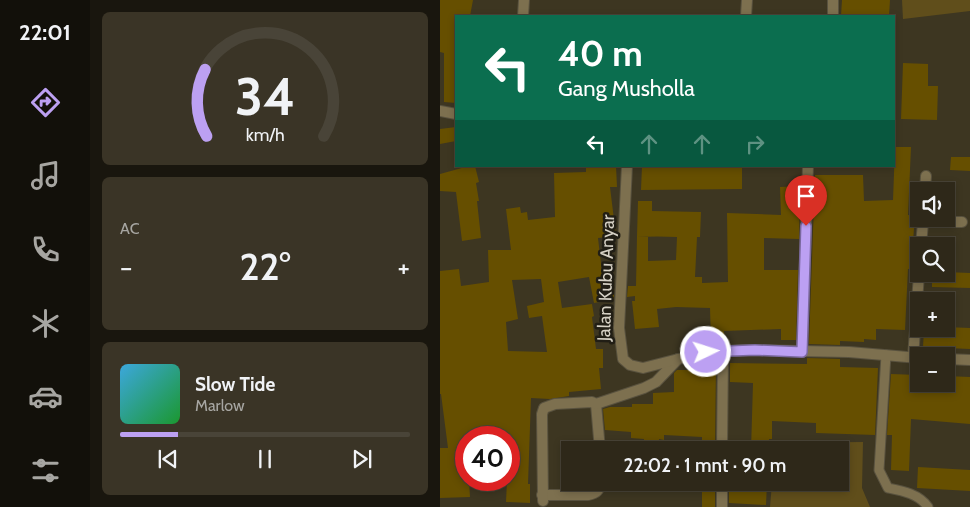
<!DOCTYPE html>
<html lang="id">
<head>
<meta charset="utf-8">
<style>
	:root { --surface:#2e2819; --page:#3a3426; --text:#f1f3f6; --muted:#a7a6a2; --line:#494438; --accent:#bca0f2 }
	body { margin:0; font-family:Cabin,sans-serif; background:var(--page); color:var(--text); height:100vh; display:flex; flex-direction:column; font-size:19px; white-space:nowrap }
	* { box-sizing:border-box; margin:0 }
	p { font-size:16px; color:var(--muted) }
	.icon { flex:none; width:28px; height:28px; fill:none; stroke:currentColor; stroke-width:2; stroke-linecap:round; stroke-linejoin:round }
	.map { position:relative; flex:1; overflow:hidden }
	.details { display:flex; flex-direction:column; gap:12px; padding:12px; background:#19160e; width:350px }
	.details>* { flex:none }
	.banner { position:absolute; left:15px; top:15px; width:440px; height:152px; border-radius:0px; box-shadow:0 2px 8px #0003,0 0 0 1px var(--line); background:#0b6e4f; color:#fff; overflow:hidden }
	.buttons { position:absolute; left:470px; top:182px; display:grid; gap:10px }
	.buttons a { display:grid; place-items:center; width:45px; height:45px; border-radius:0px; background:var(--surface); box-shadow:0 2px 8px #0003,0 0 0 1px var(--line); font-size:25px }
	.speed { position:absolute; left:15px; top:426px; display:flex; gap:10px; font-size:25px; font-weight:700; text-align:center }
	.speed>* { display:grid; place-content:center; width:65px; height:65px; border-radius:50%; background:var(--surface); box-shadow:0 2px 8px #0003,0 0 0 1px var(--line); line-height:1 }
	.speed .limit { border:8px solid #d22; background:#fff; color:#111 }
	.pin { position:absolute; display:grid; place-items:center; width:42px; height:42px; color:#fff; margin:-51px -21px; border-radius:50% 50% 50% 0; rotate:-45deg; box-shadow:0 0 5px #0007 }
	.pin .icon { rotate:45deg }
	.me { position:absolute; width:55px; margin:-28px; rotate:86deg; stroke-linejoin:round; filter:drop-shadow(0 0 4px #0008) }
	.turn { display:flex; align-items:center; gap:18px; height:105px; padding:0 20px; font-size:22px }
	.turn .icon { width:65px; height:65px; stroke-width:2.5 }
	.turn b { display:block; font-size:35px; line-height:42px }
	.lanes { display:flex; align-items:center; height:48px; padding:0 20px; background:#0003; justify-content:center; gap:25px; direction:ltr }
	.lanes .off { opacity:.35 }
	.big { font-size:38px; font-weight:600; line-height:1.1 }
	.details .tile { flex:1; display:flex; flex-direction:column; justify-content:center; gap:8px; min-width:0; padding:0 18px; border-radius:8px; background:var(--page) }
	.details .dial { align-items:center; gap:0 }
	.dial svg { height:130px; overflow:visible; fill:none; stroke:var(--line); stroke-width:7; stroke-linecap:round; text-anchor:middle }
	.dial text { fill:var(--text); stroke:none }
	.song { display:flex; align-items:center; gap:15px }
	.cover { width:60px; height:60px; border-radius:8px; background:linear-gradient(135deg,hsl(200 70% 55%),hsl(130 70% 35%)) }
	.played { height:5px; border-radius:2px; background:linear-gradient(90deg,var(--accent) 20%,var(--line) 20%) }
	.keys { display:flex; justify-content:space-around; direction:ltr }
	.heat { display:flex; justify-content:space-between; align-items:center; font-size:28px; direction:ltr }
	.trip { position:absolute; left:121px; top:441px; width:288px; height:50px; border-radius:0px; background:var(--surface); box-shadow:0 2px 8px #0003,0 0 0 1px var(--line); font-weight:600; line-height:50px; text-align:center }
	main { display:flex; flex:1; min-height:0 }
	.tab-bar { display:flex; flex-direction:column; width:90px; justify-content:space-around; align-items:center; background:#12100a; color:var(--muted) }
	.tab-bar .icon { width:35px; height:35px }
	.tab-bar .selected { color:var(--accent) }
	.tab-bar b { font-size:22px; color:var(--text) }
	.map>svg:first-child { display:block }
</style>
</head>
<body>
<main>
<nav class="tab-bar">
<b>22:01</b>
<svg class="icon selected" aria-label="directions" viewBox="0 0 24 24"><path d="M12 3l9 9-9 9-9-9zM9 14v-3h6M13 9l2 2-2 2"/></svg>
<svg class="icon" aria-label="music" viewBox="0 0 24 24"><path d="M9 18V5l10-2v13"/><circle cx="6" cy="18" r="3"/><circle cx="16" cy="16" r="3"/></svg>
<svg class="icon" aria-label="phone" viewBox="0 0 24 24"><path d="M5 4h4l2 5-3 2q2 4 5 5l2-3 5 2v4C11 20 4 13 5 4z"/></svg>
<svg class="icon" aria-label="climate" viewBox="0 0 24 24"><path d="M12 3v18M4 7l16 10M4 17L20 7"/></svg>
<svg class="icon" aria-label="car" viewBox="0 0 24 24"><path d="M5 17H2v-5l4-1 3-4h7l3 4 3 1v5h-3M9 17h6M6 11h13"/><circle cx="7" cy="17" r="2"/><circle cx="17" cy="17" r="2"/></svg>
<svg class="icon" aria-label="filters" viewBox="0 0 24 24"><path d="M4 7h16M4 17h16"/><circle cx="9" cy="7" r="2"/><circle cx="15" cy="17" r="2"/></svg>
</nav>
<section class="details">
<div class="tile dial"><svg viewBox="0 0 100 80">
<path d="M14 69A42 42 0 1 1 86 69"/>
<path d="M14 69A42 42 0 0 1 13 28" stroke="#bca0f2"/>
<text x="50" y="56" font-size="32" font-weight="700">34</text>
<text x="50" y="72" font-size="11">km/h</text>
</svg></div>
<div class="tile"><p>AC</p>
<div class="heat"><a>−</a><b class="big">22°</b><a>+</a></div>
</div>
<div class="tile">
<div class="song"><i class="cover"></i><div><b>Slow Tide</b><p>Marlow</p></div></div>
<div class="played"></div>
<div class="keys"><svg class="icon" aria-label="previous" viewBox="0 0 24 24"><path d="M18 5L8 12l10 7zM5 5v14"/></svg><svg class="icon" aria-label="pause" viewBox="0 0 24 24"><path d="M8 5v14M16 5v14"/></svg><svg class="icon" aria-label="next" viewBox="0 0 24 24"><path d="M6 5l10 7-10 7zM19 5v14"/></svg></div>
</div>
</section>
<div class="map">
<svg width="530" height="507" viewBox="0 0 530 507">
	<rect width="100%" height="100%" fill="#3d3621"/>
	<!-- green -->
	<g fill="#604e1b">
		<polygon points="462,0 530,0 530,11 463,19"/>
		<polygon points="423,442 422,488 430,507 330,507 332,483 400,482 400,450 335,450 335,443"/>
	</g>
	<!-- building -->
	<g fill="#664f00" fill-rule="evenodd">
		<polygon points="0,0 33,0 30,16 16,16 16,103 4,102 4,53 0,52"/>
		<polygon points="402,0 450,0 449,16 401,16"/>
		<polygon points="463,63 488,64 488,86 498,86 497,120 461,119"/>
		<polygon points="16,127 16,141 0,144 0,129"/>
		<polygon points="455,147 471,147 468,215 475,215 471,269 468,269 465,330 436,329 436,340 424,339 424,342 400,341 400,345 369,344 375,175 423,175 424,201 453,200"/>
		<polygon points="511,157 530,157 530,171 510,170"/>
		<polygon points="29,166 35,166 39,182 36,183 39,201 37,201 41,238 22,241 16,192 0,191 0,174"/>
		<path d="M146,166H176L177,187H170L176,236L158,238L163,281L168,280L169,288H174V299L154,303L149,277L118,282L122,308L152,304L154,316L152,317L156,349H163V368H159L161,389L129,392V396L110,399L91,398L88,484H90V503L66,502L67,480H69V438L64,437L25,436L26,480H29L30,497L0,498V448H8L1,394H0V271L19,269L21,286L49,282L48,250H71L66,209L80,207L81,213L87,212L88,220L115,217L114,173L146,172ZM101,279L104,302L87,306L89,318L102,316L107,352L68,351L66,322L78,319L72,280Z"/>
		<polygon points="202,166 302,166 302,189 201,190"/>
		<polygon points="360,186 359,239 324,238 324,270 358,270 356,340 341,340 341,329 284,331 285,341 271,341 270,308 236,307 217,309 219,327 195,329 192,301 195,301 195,296 187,297 188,286 196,286 197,236 208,236 208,261 236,260 237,237 197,236 198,201 212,201 212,211 261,212 260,237 257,237 255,277 262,277 262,283 288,282 287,213 341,215 340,187"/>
		<polygon points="506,272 530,273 530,288 492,287 492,274 506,274"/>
		<polygon points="506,327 530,328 530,349 483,347 484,329 506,329"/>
		<polygon points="367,358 400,359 400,367 438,368 435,435 376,433 376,423 332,421 332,439 329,439 329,450 311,450 313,383 290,382 290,363 367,364"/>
		<polygon points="272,362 276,362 275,450 262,450 262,437 224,435 224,440 219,439 219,450 203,450 204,439 191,438 191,432 165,430 163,409 170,407 192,407 192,404 213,404 213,393 234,392 234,373 237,370 255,370 255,363"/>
		<polygon points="451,374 479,375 479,384 506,384 506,376 530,377 530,424 471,419 469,471 451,470 452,435 447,435"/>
		<polygon points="478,467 530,470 530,491 477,488"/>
		<rect x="262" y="482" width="13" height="25"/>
		<polygon points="289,482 327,482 326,505 289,503"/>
	</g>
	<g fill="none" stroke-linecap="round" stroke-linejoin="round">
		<defs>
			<path id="service" d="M446,355L439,470L448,488C463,491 479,494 488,507"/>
			<g id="minor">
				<polyline points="393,0 393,16"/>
				<polyline points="83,16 84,0"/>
				<polyline points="306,16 307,0"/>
				<polyline points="485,191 486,176"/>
				<polyline points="483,219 483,222 522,222"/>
				<polyline points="481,246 483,222"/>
				<polyline points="362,352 368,166"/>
				<polyline points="473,358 479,274"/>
				<polyline points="156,404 160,450"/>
				<polyline points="282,450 283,351"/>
				<path d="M102,495H148C157,493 159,491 161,482"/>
				<polyline points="103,501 102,414 104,408 115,404 152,402 156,404 204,388 216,382 238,359"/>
				<polyline points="282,507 282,482"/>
			</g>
			<g id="tertiary">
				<polyline points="0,111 16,114"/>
				<polyline points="187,166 179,328 183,359 190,365 203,368 266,352 283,351 315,350 409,352 479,358"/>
				<polyline points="506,359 530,360"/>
			</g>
		</defs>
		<!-- service casing -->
		<use href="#service" stroke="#59523f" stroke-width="11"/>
		<!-- minor casing -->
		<use href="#minor" stroke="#59523f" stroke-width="12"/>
		<!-- tertiary casing -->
		<use href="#tertiary" stroke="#59523f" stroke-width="12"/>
		<!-- service -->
		<use href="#service" stroke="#7d704f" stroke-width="9"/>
		<!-- minor -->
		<use href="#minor" stroke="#7d704f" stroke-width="10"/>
		<!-- tertiary -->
		<use href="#tertiary" stroke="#7d704f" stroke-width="10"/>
	</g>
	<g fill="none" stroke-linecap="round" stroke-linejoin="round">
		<defs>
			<polyline id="route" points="266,352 315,350 362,352 366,226"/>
		</defs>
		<!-- route casing -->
		<use href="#route" stroke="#7a689d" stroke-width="12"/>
		<!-- route -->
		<use href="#route" stroke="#bca0f2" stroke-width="9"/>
	</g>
	<g text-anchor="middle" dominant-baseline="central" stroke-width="5" stroke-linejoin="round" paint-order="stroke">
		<!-- street labels -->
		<g font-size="18" fill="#d6d1c5" stroke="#211e15">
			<text transform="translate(166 278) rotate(-88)">Jalan Kubu Anyar</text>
		</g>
	</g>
</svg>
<div class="buttons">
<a><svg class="icon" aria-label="sound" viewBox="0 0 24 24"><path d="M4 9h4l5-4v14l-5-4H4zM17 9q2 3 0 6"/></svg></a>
<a><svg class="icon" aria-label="search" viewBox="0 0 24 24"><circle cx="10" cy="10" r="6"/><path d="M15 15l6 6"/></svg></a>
<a>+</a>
<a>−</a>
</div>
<div class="speed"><div class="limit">40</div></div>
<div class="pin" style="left:366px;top:226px;background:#d93025"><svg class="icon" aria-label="arrive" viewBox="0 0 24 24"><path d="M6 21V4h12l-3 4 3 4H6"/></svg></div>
<svg class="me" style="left:266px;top:352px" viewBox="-20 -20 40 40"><circle r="17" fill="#bca0f2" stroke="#fff" stroke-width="3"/><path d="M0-11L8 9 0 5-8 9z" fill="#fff"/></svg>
<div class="trip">22:02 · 1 mnt · 90 m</div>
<div class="banner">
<div class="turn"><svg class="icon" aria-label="left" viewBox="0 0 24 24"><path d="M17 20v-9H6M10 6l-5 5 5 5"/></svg><div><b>40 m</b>Gang Musholla</div></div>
<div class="lanes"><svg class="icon" aria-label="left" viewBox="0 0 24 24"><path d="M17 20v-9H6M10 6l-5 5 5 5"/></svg><svg class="icon off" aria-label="ahead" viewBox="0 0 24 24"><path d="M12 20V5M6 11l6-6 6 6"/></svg><svg class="icon off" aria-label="ahead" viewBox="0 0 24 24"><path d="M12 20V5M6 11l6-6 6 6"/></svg><svg class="icon off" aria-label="right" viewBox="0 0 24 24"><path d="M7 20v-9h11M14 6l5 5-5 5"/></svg></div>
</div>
</div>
</main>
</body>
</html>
